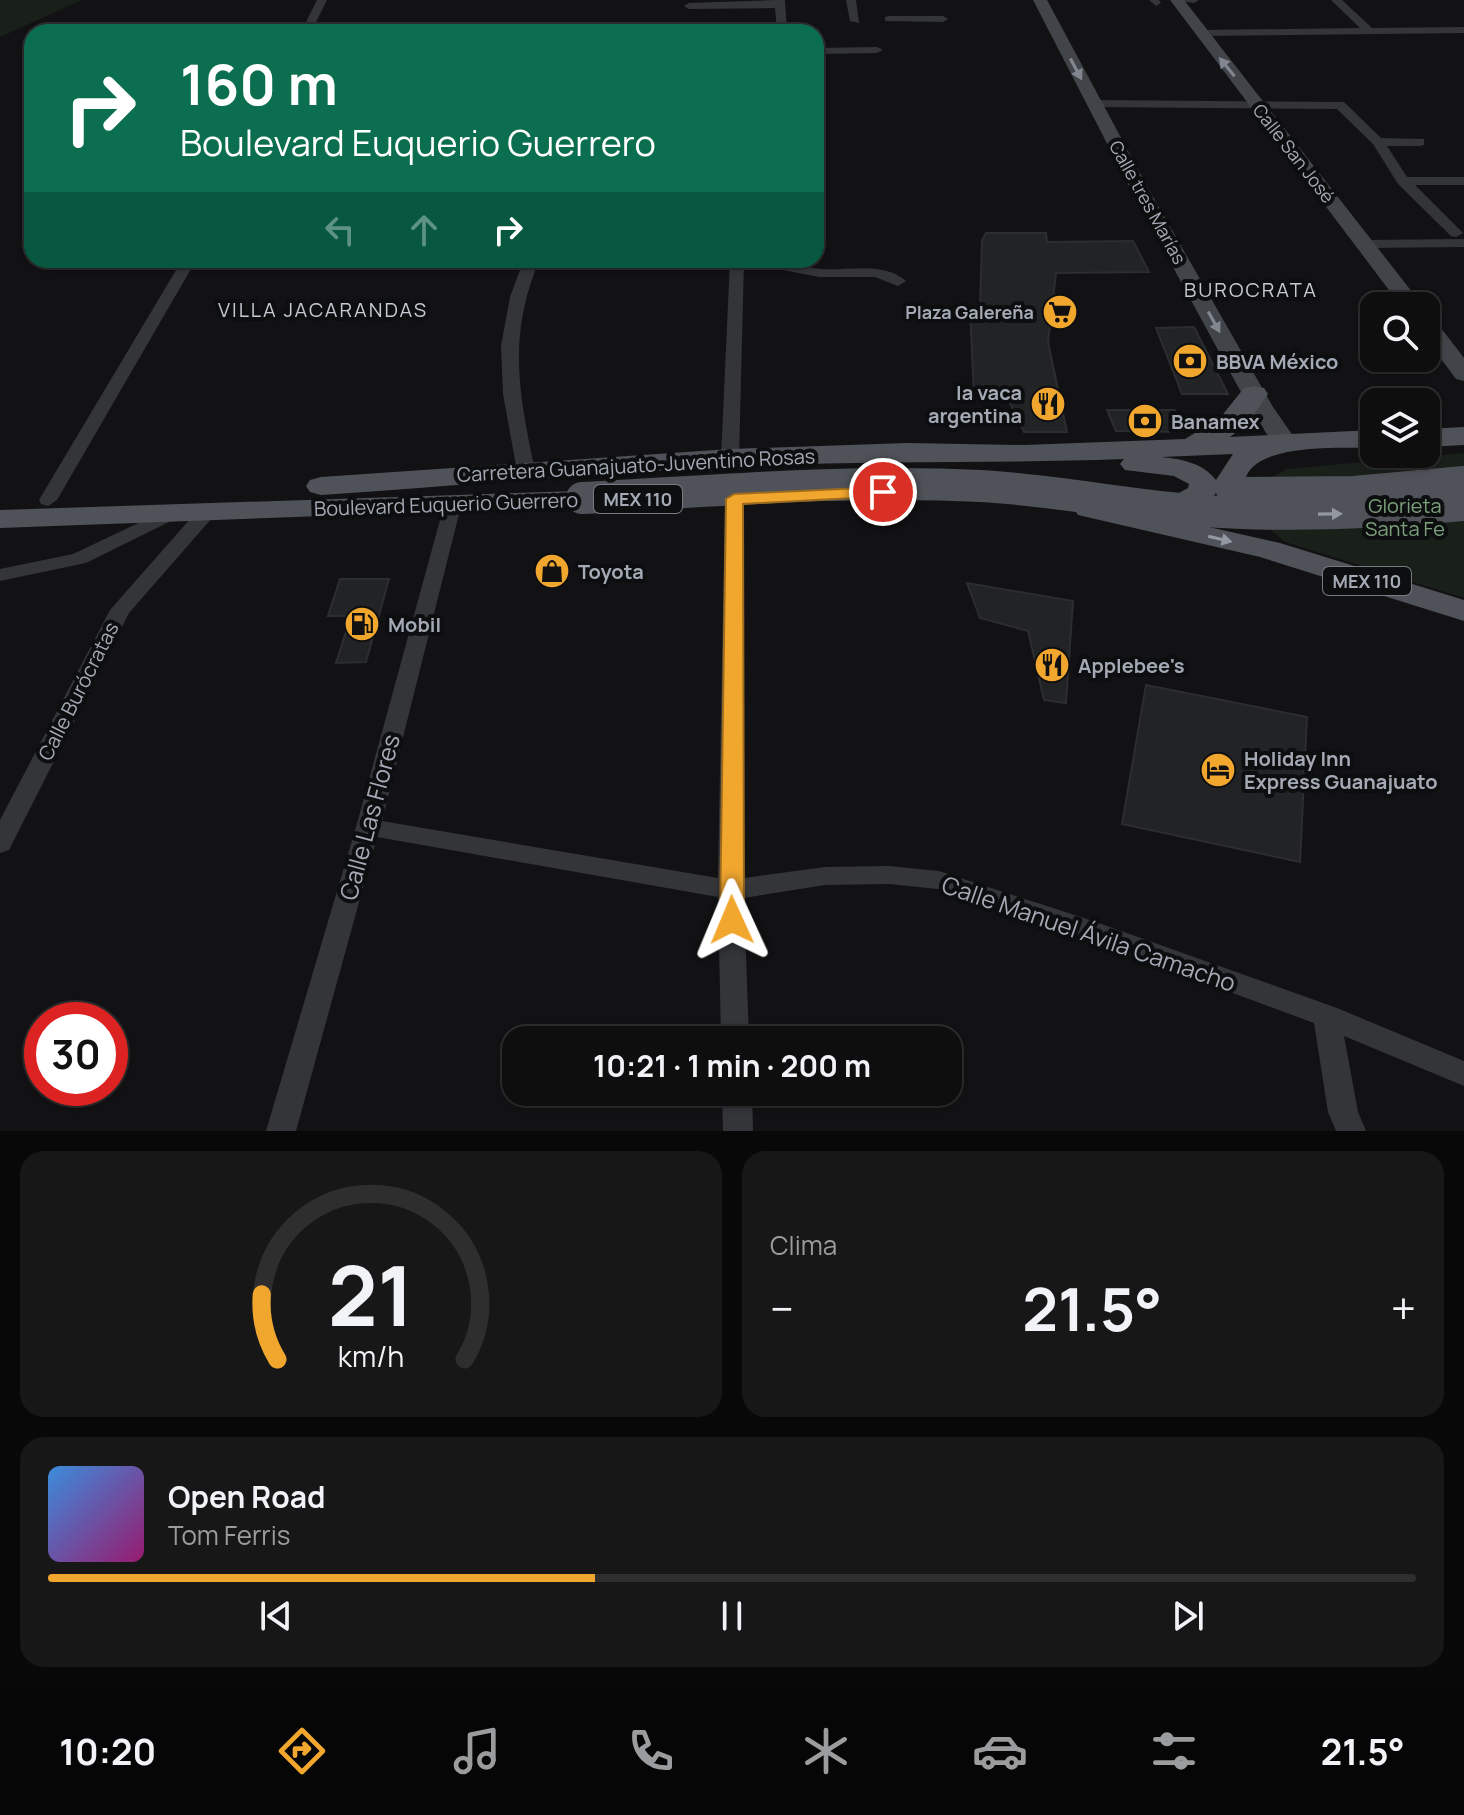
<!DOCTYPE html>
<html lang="es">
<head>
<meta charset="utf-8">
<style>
	:root { --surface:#0e0e0f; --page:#171718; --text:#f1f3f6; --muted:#9b9c9e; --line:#2e2e2f; --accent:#f1a62e }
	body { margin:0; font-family:Manrope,sans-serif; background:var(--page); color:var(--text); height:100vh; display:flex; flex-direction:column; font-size:30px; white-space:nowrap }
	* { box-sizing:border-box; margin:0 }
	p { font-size:26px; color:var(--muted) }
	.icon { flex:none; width:44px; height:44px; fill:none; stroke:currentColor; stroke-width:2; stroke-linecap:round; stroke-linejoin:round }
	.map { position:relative; height:1131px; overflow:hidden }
	.sheet { display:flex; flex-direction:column; gap:20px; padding:20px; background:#080808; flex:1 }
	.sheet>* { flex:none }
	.hud { position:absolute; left:24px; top:24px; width:800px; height:244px; border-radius:24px; box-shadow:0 2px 6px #0004,0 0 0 2px var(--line); background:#0b6e4f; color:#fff; overflow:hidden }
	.buttons { position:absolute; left:1360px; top:292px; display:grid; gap:16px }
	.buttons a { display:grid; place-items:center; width:80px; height:80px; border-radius:16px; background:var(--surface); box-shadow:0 2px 6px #0004,0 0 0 2px var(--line); font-size:40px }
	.speed { position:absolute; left:24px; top:1002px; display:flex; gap:16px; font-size:40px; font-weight:700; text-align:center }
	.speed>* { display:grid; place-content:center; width:104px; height:104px; border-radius:50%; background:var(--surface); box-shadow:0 2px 6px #0004,0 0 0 2px var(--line); line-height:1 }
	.speed .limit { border:12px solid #d22; background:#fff; color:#111 }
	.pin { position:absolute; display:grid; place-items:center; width:68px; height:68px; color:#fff; margin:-34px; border:4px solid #fff; border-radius:50%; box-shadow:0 2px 8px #0007 }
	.me { position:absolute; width:88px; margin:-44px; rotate:359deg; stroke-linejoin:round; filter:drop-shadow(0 0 6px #0008) }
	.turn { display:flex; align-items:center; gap:28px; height:168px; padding:0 24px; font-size:36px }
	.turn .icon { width:104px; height:104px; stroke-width:2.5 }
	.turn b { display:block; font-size:56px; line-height:68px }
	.lanes { display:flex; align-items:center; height:76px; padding:0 24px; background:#0003; justify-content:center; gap:40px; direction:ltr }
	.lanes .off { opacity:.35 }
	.big { font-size:60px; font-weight:700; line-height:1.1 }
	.sheet .tile { flex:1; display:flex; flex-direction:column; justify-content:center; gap:12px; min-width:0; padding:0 28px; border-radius:24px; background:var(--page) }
	.sheet .dial { align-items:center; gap:0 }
	.dial svg { height:208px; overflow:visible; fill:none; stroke:var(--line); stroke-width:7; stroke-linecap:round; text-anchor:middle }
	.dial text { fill:var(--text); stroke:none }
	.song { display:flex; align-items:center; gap:24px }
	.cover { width:96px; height:96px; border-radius:12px; background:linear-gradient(135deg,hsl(210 70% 55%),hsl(320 70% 35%)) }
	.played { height:8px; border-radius:4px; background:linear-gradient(90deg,var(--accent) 40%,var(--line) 40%) }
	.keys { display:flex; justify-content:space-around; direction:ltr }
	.heat { display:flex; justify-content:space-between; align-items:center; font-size:44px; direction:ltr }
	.sheet .tiles { flex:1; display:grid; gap:20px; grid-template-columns:1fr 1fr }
	.tile:last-child { grid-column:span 2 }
	.trip { position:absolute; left:502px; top:1026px; width:460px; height:80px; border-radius:24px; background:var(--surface); box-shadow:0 2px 6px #0004,0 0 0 2px var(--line); font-weight:700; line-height:80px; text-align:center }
	.dock { display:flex; height:128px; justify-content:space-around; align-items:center; background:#060606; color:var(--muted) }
	.dock .icon { width:56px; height:56px }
	.dock .on { color:var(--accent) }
	.dock b { font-size:36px; color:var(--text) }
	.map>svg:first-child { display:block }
</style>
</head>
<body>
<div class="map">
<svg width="1464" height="1131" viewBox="0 0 1464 1131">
	<rect width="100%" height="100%" fill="#121214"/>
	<!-- green -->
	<g fill="#191f19">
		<polygon points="0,0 82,0 0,37"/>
		<polygon points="1464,453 1464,598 1285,542 1261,522 1250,489 1286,469"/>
	</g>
	<!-- building -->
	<g fill="#222325" stroke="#2c2d30" stroke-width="2">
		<polygon points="986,233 1046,233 1047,242 1133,241 1149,272 1056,273 1048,342 1067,432 1024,432 1006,395 974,395 970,309 980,309 982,240"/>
		<polygon points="1194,327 1228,394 1182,394 1156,328"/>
		<polygon points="1107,410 1175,410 1181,432 1116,431"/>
		<polygon points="340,579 389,579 366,662 336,663 351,616 328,616"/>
		<polygon points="967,583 1073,601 1066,703 1044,700 1028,631 980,618"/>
		<polygon points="1146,685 1307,717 1300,862 1122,824"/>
	</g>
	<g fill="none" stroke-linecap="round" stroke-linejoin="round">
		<!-- minor -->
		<g fill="#333539" fill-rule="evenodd">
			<polygon points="317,0 327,0 311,32 301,32"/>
			<polygon points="775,0 785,0 787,32 777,32 775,8 689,9 684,6 689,3"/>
			<polygon points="846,0 856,0 859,23 850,21"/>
			<polygon points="1149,0 1159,0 1161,3 1156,6"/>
			<polygon points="1172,0 1199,0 1194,3"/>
			<polygon points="1331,0 1342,0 1372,28 1464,27 1464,33 1200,36 1195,33 1200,30 1360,28"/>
			<polygon points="889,16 943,16 948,19 943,22 885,21 885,17"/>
			<polygon points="816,48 877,47 883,50 877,53 816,54"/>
			<polygon points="1095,100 1344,102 1381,138 1424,139 1424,145 1420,146 1387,146 1407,177 1464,177 1464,185 1415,185 1463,233 1456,237 1451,236 1398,184 1373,144 1337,109 1091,107 1091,101"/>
			<polygon points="1464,239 1464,247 1364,248 1357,244 1364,240"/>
			<path d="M182,260L530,263L535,271C508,343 520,398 535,471L526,477L517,471L503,394L501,346L510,297L520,270L191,269L57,500L48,506L41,504L39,500Z"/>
			<polygon points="730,260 744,260 739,458 730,463 721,458"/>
			<path d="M746,260C772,260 795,267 821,269C848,271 883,261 906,281L898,286L875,277H819L753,264Z"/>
			<polygon points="734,493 743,499 744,878 825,867 889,866 939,871 1093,921 1337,1008 1464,1061 1464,1086 1344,1036 1358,1112 1366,1131 1336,1131 1328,1112 1314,1023 1075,935 938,889 889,884 825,885 744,898 749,1040 721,1040 718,897 377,837 296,1131 266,1131 356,827 446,498 460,498 462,502 382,821 718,878 725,499"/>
			<polygon points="205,508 215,514 212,518 129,613 12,844 9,850 0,853 0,820 110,610 198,510"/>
			<polygon points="168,509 178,515 175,519 86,563 0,581 0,569 73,554"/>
			<polygon points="722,1092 752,1092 753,1131 723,1131"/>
		</g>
		<!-- secondary -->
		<g fill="#414449" fill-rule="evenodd">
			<polygon points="1033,0 1047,0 1148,188 1273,407 1298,443 1294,448 1276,448 1249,407 1130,188"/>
			<polygon points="1170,0 1184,0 1423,306 1401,306"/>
			<polygon points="1426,317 1434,319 1464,358 1464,381 1456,379 1426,339"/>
		</g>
		<!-- primary -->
		<g fill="#4f5258" fill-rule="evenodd">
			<path d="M1254,386L1264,388L1268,394L1247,424L1230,437L1374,430V448C1333,448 1205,440 1257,517L1253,524L1242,526L1231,524L1216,493C1202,512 1174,518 1152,512L1148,506L1152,500L1173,496L1188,488L1189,484L1174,476L1125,470L1120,464L1124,459C993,464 862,460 731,467C594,473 458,486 321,495L310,492L306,486L310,480L321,477L730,449L907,443L1024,445L1185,439L1220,418L1244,388ZM1233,454L1216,480C1203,463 1182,459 1161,457Z"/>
			<polygon points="1464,427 1464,445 1426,447 1426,429"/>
			<polygon points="608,490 619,493 623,499 619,505 0,528 0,510"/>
			<polygon points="1089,500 1280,543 1464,600 1464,621 1260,557 1078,515 1074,509 1078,503"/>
		</g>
		<!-- primary-bridge -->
		<g stroke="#4f5258" stroke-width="32">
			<polyline points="1236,493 1354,492 1464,482"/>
			<path d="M582,498C715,491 848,479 981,486C1056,490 1129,506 1204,511C1291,517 1378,513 1464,505"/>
		</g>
	</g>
	<!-- one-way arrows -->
	<defs><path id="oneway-solid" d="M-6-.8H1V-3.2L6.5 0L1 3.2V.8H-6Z" transform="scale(2)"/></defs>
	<g fill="#81868f">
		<use href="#oneway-solid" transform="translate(1227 67) rotate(-129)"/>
		<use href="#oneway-solid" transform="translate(1076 69) rotate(62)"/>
		<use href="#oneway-solid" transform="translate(1214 322) rotate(61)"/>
	</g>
	<g fill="#9398a2">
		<use href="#oneway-solid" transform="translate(1330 514) rotate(-1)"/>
		<use href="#oneway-solid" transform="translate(1220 539) rotate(13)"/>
	</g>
	<!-- route -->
	<polygon fill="#f1a62e" stroke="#9d6c1e" stroke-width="2" points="883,487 892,492 889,496 743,504 744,920 740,927 732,929 723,927 720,920 726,499 734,494"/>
	<!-- icons -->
	<defs>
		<symbol id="supermarket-disc" viewBox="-11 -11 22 22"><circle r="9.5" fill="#f1a62e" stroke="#0d0e0f"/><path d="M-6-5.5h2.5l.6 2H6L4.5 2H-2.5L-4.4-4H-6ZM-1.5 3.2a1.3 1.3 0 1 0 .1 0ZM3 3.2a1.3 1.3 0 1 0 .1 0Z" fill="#111"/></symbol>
		<symbol id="bank-disc" viewBox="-11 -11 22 22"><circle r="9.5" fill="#f1a62e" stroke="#0d0e0f"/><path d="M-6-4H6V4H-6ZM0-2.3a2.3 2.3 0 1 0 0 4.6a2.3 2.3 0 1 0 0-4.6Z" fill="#111"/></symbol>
		<symbol id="restaurant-disc" viewBox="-11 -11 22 22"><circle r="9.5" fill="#f1a62e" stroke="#0d0e0f"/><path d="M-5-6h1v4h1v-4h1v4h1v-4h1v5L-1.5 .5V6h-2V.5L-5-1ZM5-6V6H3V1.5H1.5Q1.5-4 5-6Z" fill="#111"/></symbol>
		<symbol id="shop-disc" viewBox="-11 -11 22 22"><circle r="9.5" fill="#f1a62e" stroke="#0d0e0f"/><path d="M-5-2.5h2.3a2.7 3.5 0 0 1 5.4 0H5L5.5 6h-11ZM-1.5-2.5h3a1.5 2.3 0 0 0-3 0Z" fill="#111"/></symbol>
		<symbol id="fuel-disc" viewBox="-11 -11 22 22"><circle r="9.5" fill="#f1a62e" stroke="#0d0e0f"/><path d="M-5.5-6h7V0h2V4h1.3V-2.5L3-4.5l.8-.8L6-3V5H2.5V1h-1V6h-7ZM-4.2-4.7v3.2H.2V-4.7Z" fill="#111"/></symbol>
		<symbol id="hotel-disc" viewBox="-11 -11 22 22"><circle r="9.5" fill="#f1a62e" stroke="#0d0e0f"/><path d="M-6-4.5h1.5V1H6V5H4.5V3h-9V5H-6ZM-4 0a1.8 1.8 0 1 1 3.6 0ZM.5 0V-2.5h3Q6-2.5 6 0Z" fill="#111"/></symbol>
	</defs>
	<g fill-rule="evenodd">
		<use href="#supermarket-disc" x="1040" y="292" width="40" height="40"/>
		<use href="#bank-disc" x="1170" y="341" width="40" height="40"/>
		<use href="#restaurant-disc" x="1028" y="384" width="40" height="40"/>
		<use href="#bank-disc" x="1125" y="401" width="40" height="40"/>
		<use href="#shop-disc" x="532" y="551" width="40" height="40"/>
		<use href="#fuel-disc" x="342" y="604" width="40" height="40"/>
		<use href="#restaurant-disc" x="1032" y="645" width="40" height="40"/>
		<use href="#hotel-disc" x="1198" y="750" width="40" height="40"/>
	</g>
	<g text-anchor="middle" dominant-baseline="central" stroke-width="8" stroke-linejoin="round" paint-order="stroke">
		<!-- far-street labels -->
		<g font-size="18" fill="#a4aab5" stroke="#0d0e0f">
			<text transform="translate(1294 153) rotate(52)">Calle San José</text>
			<text transform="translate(1148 202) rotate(61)">Calle tres Marías</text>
		</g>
		<!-- far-poi labels -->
		<g font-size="18" font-weight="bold" fill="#a4aab5" stroke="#0d0e0f" text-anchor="end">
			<text x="1034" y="312">Plaza Galereña</text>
		</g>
		<!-- shield labels -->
		<g fill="#0d0e0f" stroke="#777b83" stroke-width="2">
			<rect x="594" y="485" width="88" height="28" rx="6"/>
			<rect x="1323" y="567" width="88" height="28" rx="6"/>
		</g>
		<g font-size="18" font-weight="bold" fill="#a4aab5">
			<text x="638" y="499">MEX 110</text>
			<text x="1367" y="581">MEX 110</text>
		</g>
		<!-- far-quarter labels -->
		<g font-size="20" letter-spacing="2" fill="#c5c9d1" stroke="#0d0e0f">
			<text x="1251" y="289">BUROCRATA</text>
			<text x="323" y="309">VILLA JACARANDAS</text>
		</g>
		<!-- poi labels -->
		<g font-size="20" font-weight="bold" fill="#a4aab5" stroke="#0d0e0f" text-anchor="start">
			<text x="1216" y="361">BBVA México</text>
			<text x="1022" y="392" text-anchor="end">la vaca<tspan x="1022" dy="23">argentina</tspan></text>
			<text x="1171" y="421">Banamex</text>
			<text x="578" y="571">Toyota</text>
			<text x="388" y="624">Mobil</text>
			<text x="1078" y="665">Applebee's</text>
			<text x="1244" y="758">Holiday Inn<tspan x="1244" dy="23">Express Guanajuato</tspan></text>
		</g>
		<!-- street labels -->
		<g font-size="20" fill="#a4aab5" stroke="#0d0e0f">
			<text transform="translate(636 465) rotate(-3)">Carretera Guanajuato-Juventino Rosas</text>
			<text transform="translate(446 504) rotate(-2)">Boulevard Euquerio Guerrero</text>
			<text transform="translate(78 691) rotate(-63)">Calle Burócratas</text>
		</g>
		<!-- park labels -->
		<g font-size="20" fill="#7ba07b" stroke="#0d0e0f">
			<text x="1405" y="505">Glorieta<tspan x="1405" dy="23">Santa Fe</tspan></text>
		</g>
		<!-- near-street labels -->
		<g font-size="24" fill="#a4aab5" stroke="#0d0e0f">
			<text transform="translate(369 817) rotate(-75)">Calle Las Flores</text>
			<text transform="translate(1089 933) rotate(19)">Calle Manuel Ávila Camacho</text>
		</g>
	</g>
</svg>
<div class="buttons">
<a><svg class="icon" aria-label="search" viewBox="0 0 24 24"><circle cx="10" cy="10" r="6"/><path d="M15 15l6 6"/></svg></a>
<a><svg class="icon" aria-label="layers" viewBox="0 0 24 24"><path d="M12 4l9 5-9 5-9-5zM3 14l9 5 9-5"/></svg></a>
</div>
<div class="speed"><div class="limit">30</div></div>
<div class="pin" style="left:883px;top:492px;background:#d93025"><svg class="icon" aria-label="arrive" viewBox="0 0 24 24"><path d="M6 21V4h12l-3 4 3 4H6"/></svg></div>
<svg class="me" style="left:732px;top:920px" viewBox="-20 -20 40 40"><path d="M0-17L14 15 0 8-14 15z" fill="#f1a62e" stroke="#fff" stroke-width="4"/></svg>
<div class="trip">10:21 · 1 min · 200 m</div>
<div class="hud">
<div class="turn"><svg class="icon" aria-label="right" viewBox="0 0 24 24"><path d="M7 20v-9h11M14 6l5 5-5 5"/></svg><div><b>160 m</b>Boulevard Euquerio Guerrero</div></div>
<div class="lanes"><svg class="icon off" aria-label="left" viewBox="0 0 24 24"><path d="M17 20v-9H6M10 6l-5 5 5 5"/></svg><svg class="icon off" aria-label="ahead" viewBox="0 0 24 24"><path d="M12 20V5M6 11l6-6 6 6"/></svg><svg class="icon" aria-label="right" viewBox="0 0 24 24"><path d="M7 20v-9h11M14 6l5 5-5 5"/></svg></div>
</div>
</div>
<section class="sheet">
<div class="tiles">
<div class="tile dial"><svg viewBox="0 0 100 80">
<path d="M14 69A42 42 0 1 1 86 69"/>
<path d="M14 69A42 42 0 0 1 8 44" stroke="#f1a62e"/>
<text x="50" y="56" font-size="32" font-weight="700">21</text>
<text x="50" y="72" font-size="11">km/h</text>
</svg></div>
<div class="tile"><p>Clima</p>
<div class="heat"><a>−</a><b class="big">21.5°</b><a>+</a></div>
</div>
<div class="tile">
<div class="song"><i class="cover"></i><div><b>Open Road</b><p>Tom Ferris</p></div></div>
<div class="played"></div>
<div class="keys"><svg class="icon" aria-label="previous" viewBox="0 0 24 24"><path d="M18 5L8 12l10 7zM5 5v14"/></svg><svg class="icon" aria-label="pause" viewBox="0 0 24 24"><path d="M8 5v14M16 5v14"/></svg><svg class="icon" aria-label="next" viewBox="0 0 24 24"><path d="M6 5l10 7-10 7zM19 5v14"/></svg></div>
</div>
</div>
</section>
<nav class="dock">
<b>10:20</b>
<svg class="icon on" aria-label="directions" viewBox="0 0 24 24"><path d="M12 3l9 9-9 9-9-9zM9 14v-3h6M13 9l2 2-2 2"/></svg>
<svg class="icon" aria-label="music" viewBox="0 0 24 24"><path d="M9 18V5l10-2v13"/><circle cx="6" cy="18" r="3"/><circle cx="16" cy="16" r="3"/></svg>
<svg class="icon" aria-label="phone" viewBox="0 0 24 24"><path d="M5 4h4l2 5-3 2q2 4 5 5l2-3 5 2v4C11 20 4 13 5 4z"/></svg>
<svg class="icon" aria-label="climate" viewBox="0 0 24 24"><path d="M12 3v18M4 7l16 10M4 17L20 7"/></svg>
<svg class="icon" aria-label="car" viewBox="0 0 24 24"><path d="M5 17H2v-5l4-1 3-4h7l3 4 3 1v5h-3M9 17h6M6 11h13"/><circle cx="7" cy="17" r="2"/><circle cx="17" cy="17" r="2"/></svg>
<svg class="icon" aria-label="filters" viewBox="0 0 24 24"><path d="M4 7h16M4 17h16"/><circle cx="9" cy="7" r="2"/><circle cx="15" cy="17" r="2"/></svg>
<b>21.5°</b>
</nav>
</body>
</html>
